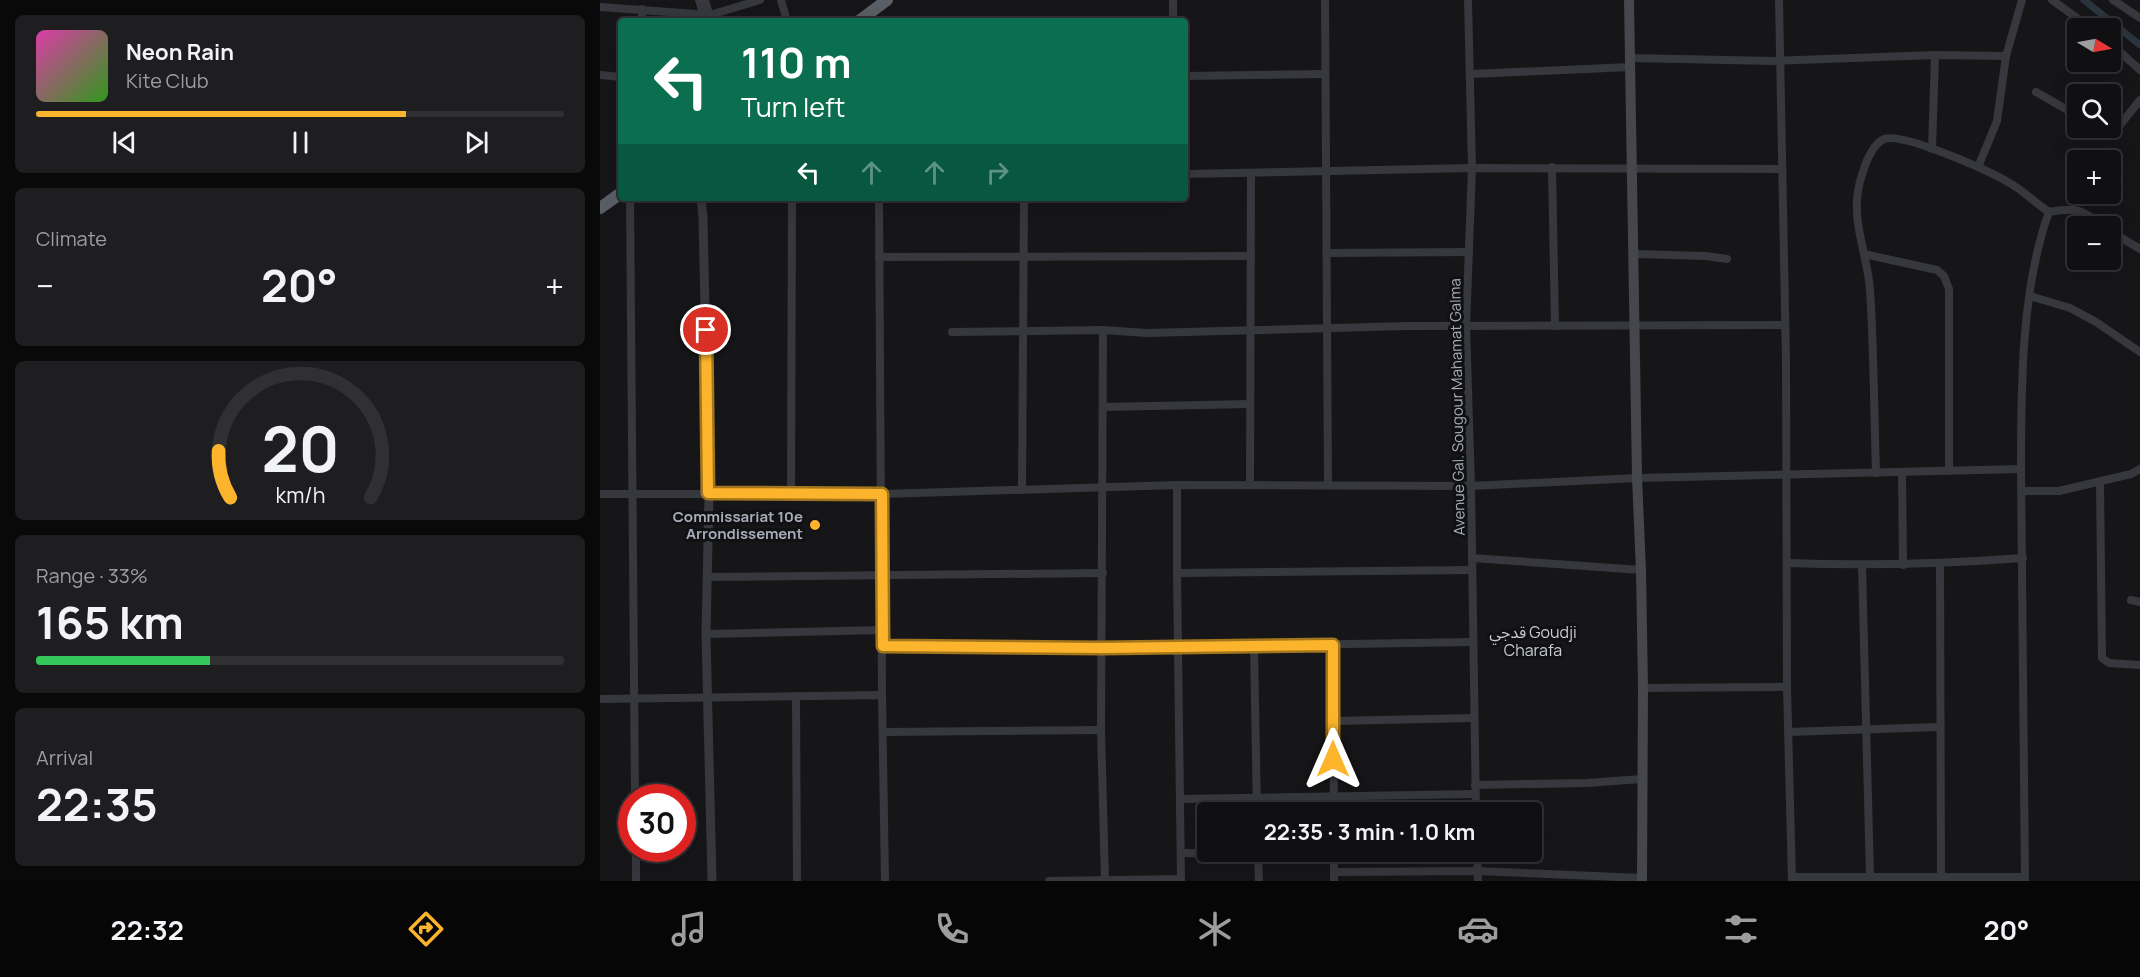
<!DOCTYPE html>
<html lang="en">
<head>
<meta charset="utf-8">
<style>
	:root { --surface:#101012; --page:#1e1e20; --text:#f1f3f6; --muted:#9c9d9f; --line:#303032; --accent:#fbb42b }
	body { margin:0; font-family:Manrope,"Noto Sans Arabic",sans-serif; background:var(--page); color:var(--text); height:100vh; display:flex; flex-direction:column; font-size:22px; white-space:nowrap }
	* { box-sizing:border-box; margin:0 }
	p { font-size:20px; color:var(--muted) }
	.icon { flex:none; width:33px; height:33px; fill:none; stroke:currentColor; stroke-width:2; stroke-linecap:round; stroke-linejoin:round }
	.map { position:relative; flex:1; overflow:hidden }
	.sheet { display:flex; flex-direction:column; gap:15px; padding:15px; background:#09090a; width:600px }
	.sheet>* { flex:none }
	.hud { position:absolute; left:18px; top:18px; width:570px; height:183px; border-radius:6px; box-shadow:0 6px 24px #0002,0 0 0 2px var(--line); background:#0b6e4f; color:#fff; overflow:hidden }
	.needle { width:39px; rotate:100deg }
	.controls { position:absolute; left:1467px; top:18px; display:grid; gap:12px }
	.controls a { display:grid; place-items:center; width:54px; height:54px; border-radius:6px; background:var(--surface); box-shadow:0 6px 24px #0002,0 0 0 2px var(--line); font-size:30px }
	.speed { position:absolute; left:18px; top:784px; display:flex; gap:12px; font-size:30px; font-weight:700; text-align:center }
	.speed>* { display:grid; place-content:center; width:78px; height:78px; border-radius:50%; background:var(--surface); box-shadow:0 6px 24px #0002,0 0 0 2px var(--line); line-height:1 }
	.speed .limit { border:9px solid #d22; background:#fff; color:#111 }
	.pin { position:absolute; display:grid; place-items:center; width:51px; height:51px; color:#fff; margin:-26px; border:3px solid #fff; border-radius:50%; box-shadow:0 2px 6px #0007 }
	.me { position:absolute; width:66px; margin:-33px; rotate:0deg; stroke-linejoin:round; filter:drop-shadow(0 0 4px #0008) }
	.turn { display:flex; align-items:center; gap:21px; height:126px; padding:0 24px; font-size:27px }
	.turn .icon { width:78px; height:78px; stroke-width:2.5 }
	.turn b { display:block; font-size:42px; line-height:51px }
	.lanes { display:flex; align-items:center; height:57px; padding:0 24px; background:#0003; justify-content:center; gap:30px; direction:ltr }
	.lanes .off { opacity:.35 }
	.big { font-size:45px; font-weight:700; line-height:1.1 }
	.sheet .widget { flex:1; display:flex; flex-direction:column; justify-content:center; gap:9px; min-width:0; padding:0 21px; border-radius:9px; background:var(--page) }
	.sheet .dial { align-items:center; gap:0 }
	.dial svg { height:156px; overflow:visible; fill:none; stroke:var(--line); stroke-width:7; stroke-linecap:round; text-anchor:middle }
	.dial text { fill:var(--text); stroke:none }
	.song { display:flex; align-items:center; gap:18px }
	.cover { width:72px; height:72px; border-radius:9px; background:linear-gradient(135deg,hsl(320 70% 55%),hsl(110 70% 35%)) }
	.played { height:6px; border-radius:3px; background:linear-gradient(90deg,var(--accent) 70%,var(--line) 70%) }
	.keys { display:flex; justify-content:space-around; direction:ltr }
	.heat { display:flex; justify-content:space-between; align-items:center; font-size:33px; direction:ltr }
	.charge { height:9px; border-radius:4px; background:linear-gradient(90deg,#34c759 33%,var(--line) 0) }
	.trip { position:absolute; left:597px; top:802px; width:345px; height:60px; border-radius:6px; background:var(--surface); box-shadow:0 6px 24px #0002,0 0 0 2px var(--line); font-weight:700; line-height:60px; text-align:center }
	.menu { display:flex; height:96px; justify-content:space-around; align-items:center; background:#060607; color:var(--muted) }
	.menu .icon { width:42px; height:42px }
	.menu .active { color:var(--accent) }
	.menu b { font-size:27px; color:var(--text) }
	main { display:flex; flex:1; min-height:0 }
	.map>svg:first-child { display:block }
</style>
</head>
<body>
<main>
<section class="sheet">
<div class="widget">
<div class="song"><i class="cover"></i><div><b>Neon Rain</b><p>Kite Club</p></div></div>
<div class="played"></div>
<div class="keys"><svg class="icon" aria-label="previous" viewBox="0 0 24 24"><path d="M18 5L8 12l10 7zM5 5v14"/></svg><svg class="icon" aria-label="pause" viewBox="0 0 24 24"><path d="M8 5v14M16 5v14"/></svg><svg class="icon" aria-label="next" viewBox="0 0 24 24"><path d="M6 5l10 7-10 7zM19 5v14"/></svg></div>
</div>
<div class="widget"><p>Climate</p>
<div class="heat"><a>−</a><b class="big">20°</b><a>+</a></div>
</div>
<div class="widget dial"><svg viewBox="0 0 100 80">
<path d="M14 69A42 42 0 1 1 86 69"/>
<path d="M14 69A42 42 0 0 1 8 45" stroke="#fbb42b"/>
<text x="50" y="56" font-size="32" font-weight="700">20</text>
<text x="50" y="72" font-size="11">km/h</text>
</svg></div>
<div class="widget"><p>Range · 33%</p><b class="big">165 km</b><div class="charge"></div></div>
<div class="widget"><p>Arrival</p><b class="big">22:35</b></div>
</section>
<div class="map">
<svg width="1540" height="881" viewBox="0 0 1540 881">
	<rect width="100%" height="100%" fill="#161618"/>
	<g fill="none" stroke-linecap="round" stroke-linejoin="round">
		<!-- canal -->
		<polyline stroke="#2b353d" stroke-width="7" points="1484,0 1540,45"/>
		<!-- minor -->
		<g stroke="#37383d" stroke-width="8">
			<polyline points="99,0 105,21"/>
			<polyline points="105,0 111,21"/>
			<polyline points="181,0 187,21"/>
			<polyline points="573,0 573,21"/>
			<polyline points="725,0 728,484"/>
			<polyline points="868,0 872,168 866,326 871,486 876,813"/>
			<polyline points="1179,0 1186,361 1187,687 1192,881"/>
			<polyline points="1452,0 1491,28"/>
			<polyline points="1513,0 1540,18"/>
			<polyline points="0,7 110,15 160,0"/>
			<polyline points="42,21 42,9"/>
			<polyline points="1510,43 1540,70"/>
			<polyline points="1030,58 1174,61 1335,55 1406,56"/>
			<polyline points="871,74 1030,67"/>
			<polyline points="0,75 21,77"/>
			<polyline points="585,76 725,74"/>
			<polyline points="1436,92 1478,116"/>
			<polyline points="1498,128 1506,132 1516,130 1540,100"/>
			<polyline points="1332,149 1335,55"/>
			<polyline points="952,167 955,326"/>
			<polyline points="1378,167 1397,121 1406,56 1422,0"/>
			<polyline points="585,174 872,168 1182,169"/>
			<polyline points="30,198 35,798"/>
			<polyline points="279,198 282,695"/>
			<polyline points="1510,231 1540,249"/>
			<polyline points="726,253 869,252"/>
			<polyline points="1034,254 1106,256 1127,259"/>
			<polyline points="1264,254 1337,270 1344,276 1349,289 1349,471"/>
			<polyline points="279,257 651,256"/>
			<polyline points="1430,296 1470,308 1496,322 1540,352"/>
			<polyline points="503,330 501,730 505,880"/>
			<polyline points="352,332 503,330 547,333 807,326 1185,325"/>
			<polyline points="503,407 650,404"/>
			<polyline points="1421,469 1425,881"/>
			<polyline points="1302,472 1303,565"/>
			<path d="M1276,473C1274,412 1274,351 1270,290C1268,260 1255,230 1257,200C1258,184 1268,146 1284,139C1303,132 1389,171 1408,182C1423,190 1435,203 1449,212C1479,207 1479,209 1504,226"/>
			<polyline points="1500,482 1502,658 1509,663 1540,665"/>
			<polyline points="577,485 577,573 872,570"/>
			<polyline points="650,485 651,173"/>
			<polyline points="422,490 424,198"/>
			<polyline points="1422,491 1459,491 1531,474 1540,469"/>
			<path d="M0,494H282L577,485L871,486L1037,478L1421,469C1421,388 1421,289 1449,212"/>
			<polyline points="191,494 192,198"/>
			<polyline points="872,558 1041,570"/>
			<path d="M1188,563C1269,566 1342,564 1423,558"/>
			<polyline points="1340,564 1341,876"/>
			<polyline points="1262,566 1270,876"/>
			<polyline points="577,573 581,881"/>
			<polyline points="108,577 503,573"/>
			<polyline points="1531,600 1540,602"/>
			<polyline points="106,634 283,630"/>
			<polyline points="733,645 734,813"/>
			<polyline points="283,646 502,648 873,642"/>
			<polyline points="654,646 657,813"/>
			<polyline points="1043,688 1187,687"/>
			<polyline points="196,696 197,881"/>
			<polyline points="0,699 282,695 285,881"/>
			<polyline points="733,721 874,718"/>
			<polyline points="284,732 501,730"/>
			<polyline points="1188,732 1339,727"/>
			<polyline points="875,785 987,783 1042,779"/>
			<polyline points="580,799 875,794"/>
			<polyline points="36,849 36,881"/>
			<polyline points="658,852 659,881"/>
			<polyline points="734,852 734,881"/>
			<polyline points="877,852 878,881"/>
			<polyline points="581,853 658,854"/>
			<polyline points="734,872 878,871 1042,878"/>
			<polyline points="1192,877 1425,877"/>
			<polyline points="449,881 581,879"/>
		</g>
		<!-- tertiary -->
		<polyline stroke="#37383d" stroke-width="9" points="101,198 103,217 109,493 106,634 112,881"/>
		<!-- secondary -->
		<polyline stroke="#45474d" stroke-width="10" points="1029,0 1037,478 1041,570 1043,688 1042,881"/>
		<!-- trunk -->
		<g stroke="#5a5e65" stroke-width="12">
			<polyline points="259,21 287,0"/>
			<polyline points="0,208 21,193"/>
		</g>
	</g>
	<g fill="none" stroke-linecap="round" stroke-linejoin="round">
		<defs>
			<polyline id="route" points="106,330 108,493 282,494 283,646 502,648 733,645 733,759"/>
		</defs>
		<!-- route casing -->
		<use href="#route" stroke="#a3751c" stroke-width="15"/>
		<!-- route -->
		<use href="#route" stroke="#fbb42b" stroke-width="10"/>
	</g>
	<!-- markers -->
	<circle fill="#fbb42b" stroke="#111113" stroke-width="2" cx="215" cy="525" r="6"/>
	<g text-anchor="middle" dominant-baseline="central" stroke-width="6" stroke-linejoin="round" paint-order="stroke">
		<!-- street labels -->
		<g font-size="15" fill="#a7adb9" stroke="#111113">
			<text transform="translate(857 407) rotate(-91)">Avenue Gal. Sougour Mahamat Galma</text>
		</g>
		<!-- poi labels -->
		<g font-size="15" font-weight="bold" fill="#a7adb9" stroke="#111113" text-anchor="end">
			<text x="203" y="516">Commissariat 10e<tspan x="203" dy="17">Arrondissement</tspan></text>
		</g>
		<!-- neighbourhood labels -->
		<g font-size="16" fill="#c8ccd4" stroke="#111113">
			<text x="933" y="632">قدجي Goudji<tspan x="933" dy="18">Charafa</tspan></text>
		</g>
	</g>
</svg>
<div class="controls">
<a><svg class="needle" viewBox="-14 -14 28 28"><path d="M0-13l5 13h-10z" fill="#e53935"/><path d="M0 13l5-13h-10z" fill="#9c9d9f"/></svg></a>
<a><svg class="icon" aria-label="search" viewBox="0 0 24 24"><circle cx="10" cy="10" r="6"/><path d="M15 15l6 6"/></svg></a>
<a>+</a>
<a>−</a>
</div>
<div class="speed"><div class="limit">30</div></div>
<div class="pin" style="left:106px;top:330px;background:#d93025"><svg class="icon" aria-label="arrive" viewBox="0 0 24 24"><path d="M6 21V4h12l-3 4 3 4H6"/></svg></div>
<svg class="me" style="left:733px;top:759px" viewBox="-20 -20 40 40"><path d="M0-17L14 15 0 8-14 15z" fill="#fbb42b" stroke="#fff" stroke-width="4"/></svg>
<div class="trip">22:35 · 3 min · 1.0 km</div>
<div class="hud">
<div class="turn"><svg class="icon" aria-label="left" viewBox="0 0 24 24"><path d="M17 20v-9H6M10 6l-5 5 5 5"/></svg><div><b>110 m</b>Turn left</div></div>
<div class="lanes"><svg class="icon" aria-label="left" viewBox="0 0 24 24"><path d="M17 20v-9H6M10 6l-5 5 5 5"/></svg><svg class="icon off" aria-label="ahead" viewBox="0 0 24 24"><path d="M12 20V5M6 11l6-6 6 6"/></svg><svg class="icon off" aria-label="ahead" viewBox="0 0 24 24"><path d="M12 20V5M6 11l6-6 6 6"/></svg><svg class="icon off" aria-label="right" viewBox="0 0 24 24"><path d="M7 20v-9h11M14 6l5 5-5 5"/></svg></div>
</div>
</div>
</main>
<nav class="menu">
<b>22:32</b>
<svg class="icon active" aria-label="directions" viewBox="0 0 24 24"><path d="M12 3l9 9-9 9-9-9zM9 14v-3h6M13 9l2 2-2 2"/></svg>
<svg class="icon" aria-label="music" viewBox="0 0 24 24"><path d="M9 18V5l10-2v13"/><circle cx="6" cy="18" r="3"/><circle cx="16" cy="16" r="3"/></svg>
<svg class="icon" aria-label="phone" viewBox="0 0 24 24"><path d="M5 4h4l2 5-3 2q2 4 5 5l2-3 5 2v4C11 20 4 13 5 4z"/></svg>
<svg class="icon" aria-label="climate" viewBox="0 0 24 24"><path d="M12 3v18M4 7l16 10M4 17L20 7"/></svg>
<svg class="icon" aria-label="car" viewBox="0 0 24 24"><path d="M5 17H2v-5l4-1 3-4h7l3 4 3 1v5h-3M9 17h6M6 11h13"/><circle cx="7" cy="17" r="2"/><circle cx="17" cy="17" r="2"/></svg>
<svg class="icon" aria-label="filters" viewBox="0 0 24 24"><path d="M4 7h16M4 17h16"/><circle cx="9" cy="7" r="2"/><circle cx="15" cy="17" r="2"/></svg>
<b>20°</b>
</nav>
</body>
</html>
